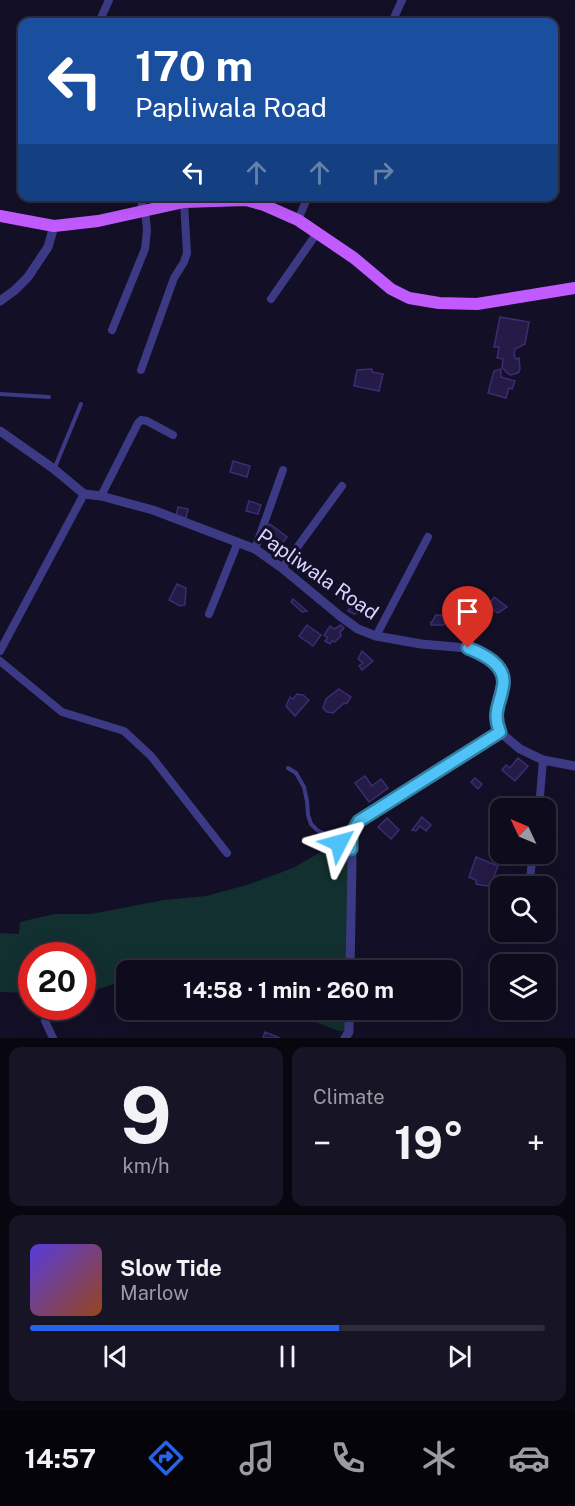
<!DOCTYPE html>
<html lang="en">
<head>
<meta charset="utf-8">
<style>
	:root { --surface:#0e0b1c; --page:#171425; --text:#f1f3f6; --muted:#9b9ba3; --line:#2e2b3b; --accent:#2563eb }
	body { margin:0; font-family:"Public Sans",sans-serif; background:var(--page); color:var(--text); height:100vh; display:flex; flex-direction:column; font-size:22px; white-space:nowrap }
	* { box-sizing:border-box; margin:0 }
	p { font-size:20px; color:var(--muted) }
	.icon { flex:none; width:33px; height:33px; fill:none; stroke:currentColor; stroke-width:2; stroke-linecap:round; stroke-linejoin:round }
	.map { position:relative; height:1038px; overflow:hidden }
	.drawer { display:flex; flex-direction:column; gap:9px; padding:9px; background:#08060f; flex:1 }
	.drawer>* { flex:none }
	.hud { position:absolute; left:18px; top:18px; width:540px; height:183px; border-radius:12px; box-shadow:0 6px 24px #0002,0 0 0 2px var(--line); background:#1a4fa0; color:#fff; overflow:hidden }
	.needle { width:39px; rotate:314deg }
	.controls { position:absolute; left:490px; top:798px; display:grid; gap:12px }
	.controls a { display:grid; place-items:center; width:66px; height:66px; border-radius:12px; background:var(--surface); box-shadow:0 6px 24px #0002,0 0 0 2px var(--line); font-size:30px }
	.speed { position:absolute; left:18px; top:942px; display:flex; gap:12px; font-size:30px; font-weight:700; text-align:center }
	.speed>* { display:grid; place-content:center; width:78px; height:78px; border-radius:50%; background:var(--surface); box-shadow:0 6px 24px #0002,0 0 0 2px var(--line); line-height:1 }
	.speed .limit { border:9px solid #d22; background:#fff; color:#111 }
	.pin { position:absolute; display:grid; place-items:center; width:51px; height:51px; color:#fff; margin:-62px -26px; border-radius:50% 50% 50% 0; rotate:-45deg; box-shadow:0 0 6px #0007 }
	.pin .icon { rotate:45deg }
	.me { position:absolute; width:66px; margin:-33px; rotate:51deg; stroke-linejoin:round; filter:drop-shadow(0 0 4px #0008) }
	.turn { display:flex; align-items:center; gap:21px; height:126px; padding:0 18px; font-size:27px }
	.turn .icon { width:78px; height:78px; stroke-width:2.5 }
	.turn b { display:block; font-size:42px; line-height:51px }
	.lanes { display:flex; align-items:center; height:57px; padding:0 18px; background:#0003; justify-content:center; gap:30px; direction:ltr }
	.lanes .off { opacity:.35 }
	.big { font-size:45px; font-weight:700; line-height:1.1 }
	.drawer .widget { flex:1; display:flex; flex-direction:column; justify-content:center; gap:9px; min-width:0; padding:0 21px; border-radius:12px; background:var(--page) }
	.drawer .dial { align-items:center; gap:0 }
	.dial b { font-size:78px; line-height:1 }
	.song { display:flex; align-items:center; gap:18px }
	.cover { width:72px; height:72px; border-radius:9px; background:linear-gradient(135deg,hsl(250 70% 55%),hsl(20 70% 35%)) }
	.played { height:6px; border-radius:3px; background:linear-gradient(90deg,var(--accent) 60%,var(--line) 60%) }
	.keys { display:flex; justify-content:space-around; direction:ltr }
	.heat { display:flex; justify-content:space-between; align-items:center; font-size:33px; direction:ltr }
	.drawer .tiles { flex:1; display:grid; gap:9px; grid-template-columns:1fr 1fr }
	.widget:last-child { grid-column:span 2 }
	.trip { position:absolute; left:116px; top:960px; width:345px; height:60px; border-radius:12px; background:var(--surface); box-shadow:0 6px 24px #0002,0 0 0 2px var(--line); font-weight:700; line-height:60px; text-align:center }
	.tabs { display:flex; height:96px; justify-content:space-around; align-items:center; background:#06040b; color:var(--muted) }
	.tabs .icon { width:42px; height:42px }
	.tabs .selected { color:var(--accent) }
	.tabs b { font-size:27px; color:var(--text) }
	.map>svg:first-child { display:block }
</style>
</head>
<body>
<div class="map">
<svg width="575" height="1038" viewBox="0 0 575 1038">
	<rect width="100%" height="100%" fill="#130f26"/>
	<!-- green -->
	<g fill="#12302f">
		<polygon points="326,849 352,862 350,970 126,970 126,980 95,990 83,992 82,956 32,956 31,993 0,992 0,933 19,934 20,922 54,914 91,914 164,900 206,896 250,884 293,868"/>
		<polygon points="257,1010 349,1010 349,1032 339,1031 315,1022"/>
	</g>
	<!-- building -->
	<g fill="#241b47" stroke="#3b2d73" stroke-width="1.5">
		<polygon points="500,317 529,322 525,344 515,349 514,355 516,359 519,358 520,369 519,372 515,374 510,375 506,372 502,367 503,359 497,358 499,347 494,347"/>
		<polygon points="372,369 372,372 383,374 379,391 354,386 357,370"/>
		<polygon points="501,369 501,377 515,381 512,389 509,388 506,398 488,393 494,371"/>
		<polygon points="233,461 250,466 247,477 230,472"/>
		<polygon points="249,501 261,505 258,514 246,511"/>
		<polygon points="178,507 188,509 186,518 176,516"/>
		<polygon points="270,524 287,537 281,545 276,545 274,551 269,549 272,540 263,533"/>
		<polygon points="177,584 186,588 185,605 180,606 169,600"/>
		<polygon points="494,597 507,607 498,613 488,606"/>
		<polygon points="293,599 307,611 302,612 291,602"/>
		<polygon points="354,601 363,606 360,613 354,614 348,611"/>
		<polygon points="436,615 450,616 449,621 443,625 431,625 431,622 432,622"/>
		<polygon points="307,625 321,635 313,646 299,636"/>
		<polygon points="341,625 344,628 340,632 341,636 335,642 332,641 330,644 325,641 328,638 324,635 330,626 334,629"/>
		<polygon points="362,651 373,661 362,670 359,666 363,663 358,659"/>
		<polygon points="339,689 351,697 347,703 343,704 333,713 327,712 323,708 326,699"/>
		<polygon points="297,694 303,695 309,700 295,716 286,706 290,697 293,699"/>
		<polygon points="518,758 528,766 515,781 502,770 506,765 510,768"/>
		<polygon points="365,776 372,786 381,779 388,788 369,802 355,783"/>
		<polygon points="475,778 482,784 478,789 471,782"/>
		<polygon points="546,810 554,810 553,816 546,815"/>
		<polygon points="422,817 431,825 426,831 420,826 416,831 412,830"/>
		<polygon points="387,818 399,830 391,839 378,827"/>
		<polygon points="546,849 550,849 556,852 552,860 547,863 540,857 540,854 546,854"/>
		<polygon points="476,857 498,866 491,884 487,886 476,884 476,880 469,877"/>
		<polygon points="265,1032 280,1038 263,1038"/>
	</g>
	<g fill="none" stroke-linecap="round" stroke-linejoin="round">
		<!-- service -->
		<g stroke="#3d3a85" stroke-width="4">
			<polyline points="0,394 49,397"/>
			<polyline points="55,467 81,404"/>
			<polyline points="288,768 296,773 304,787 307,801 308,815 311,824 317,830 351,848"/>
		</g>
		<!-- minor -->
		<g stroke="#3d3a85" stroke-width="8">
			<polyline points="101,22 100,20 109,0"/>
			<polyline points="392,22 402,0"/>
			<polyline points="141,211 143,196"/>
			<polyline points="298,220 308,196"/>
			<polyline points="271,299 317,233"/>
			<polyline points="112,330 145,249 147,230 145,210"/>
			<polyline points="141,370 174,278 184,262 187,253 184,202"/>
			<polyline points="101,496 138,423 141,420 147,421 173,435"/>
			<polyline points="255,549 283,470"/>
			<polyline points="282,568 342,486"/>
			<polyline points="209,614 238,542"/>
			<polyline points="376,636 428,537"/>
			<polyline points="0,651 84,494"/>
			<polyline points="0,661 62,712 124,731 151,756 227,853"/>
			<polyline points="539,808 543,760"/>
			<polyline points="529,886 533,854"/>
			<polyline points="45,1021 53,1038"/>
		</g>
		<!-- tertiary -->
		<g stroke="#3d3a85" stroke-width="9">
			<polyline points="0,301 15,290 28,277 48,247 54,226"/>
			<polyline points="0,431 54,469 84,494 101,496 153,510 255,549 282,568 340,616 358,629 376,636 421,644 467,648 483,654 496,664 502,674 504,684 496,709 496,721 500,732 520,749 543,760 575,766"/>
			<polyline points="350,970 352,862 351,834 359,821 500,732"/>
			<polyline points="345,1038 349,1032 349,1010"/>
		</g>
		<!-- primary -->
		<polyline stroke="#c25bff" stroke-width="12" points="0,216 54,226 98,221 184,202 246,200 264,205 298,220 354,258 391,289 409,298 439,303 477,304 575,288"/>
	</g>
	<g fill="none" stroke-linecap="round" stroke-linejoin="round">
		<defs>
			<path id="route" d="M339,843L351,849V834L359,821L500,732C492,712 500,705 503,686C507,665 483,654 468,648"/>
		</defs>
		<!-- route casing -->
		<use href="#route" stroke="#337fa1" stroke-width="15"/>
		<!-- route -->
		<use href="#route" stroke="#4fc3f7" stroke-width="10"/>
	</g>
	<g text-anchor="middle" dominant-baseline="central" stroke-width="6" stroke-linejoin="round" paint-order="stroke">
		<!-- street labels -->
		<g font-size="20" fill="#d9d4ff" stroke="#130f26">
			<text transform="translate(318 574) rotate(35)">Papliwala Road</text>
		</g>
	</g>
</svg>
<div class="controls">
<a><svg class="needle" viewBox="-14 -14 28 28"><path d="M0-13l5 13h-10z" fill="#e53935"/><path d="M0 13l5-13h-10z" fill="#9b9ba3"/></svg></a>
<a><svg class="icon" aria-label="search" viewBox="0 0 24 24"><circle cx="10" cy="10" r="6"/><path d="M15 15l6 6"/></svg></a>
<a><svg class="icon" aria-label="layers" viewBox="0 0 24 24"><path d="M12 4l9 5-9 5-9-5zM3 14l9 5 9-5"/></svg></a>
</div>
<div class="speed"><div class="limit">20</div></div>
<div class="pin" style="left:468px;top:648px;background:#d93025"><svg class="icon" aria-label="arrive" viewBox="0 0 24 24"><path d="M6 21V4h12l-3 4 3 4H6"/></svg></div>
<svg class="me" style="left:339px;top:843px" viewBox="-20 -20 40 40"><path d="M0-17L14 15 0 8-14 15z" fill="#4fc3f7" stroke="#fff" stroke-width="4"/></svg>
<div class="trip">14:58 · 1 min · 260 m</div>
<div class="hud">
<div class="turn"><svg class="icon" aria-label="left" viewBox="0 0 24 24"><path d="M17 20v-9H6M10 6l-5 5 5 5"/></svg><div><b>170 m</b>Papliwala Road</div></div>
<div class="lanes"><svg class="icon" aria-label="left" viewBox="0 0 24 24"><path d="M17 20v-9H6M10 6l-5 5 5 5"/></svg><svg class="icon off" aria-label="ahead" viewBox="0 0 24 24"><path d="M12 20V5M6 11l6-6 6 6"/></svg><svg class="icon off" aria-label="ahead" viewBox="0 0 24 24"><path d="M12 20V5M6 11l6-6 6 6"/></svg><svg class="icon off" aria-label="right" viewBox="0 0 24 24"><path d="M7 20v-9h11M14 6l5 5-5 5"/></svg></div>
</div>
</div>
<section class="drawer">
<div class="tiles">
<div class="widget dial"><b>9</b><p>km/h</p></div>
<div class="widget"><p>Climate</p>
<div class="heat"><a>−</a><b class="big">19°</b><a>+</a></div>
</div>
<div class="widget">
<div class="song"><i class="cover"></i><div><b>Slow Tide</b><p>Marlow</p></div></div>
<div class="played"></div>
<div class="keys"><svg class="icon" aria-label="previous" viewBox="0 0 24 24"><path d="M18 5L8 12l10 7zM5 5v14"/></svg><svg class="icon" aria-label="pause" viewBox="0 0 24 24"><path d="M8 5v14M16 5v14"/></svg><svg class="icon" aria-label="next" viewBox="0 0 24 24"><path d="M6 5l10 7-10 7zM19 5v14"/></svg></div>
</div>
</div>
</section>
<nav class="tabs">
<b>14:57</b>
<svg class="icon selected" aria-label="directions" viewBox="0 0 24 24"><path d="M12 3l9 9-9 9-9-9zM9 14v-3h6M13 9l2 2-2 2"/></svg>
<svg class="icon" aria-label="music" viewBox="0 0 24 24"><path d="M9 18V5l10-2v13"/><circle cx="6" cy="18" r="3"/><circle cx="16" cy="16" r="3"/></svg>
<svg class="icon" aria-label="phone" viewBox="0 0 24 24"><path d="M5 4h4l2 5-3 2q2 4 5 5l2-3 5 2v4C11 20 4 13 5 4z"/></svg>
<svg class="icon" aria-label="climate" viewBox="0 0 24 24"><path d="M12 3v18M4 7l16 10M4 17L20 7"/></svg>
<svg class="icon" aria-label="car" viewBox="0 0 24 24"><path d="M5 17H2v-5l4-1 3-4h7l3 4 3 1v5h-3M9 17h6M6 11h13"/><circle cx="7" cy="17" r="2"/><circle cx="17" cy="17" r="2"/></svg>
</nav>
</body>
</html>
